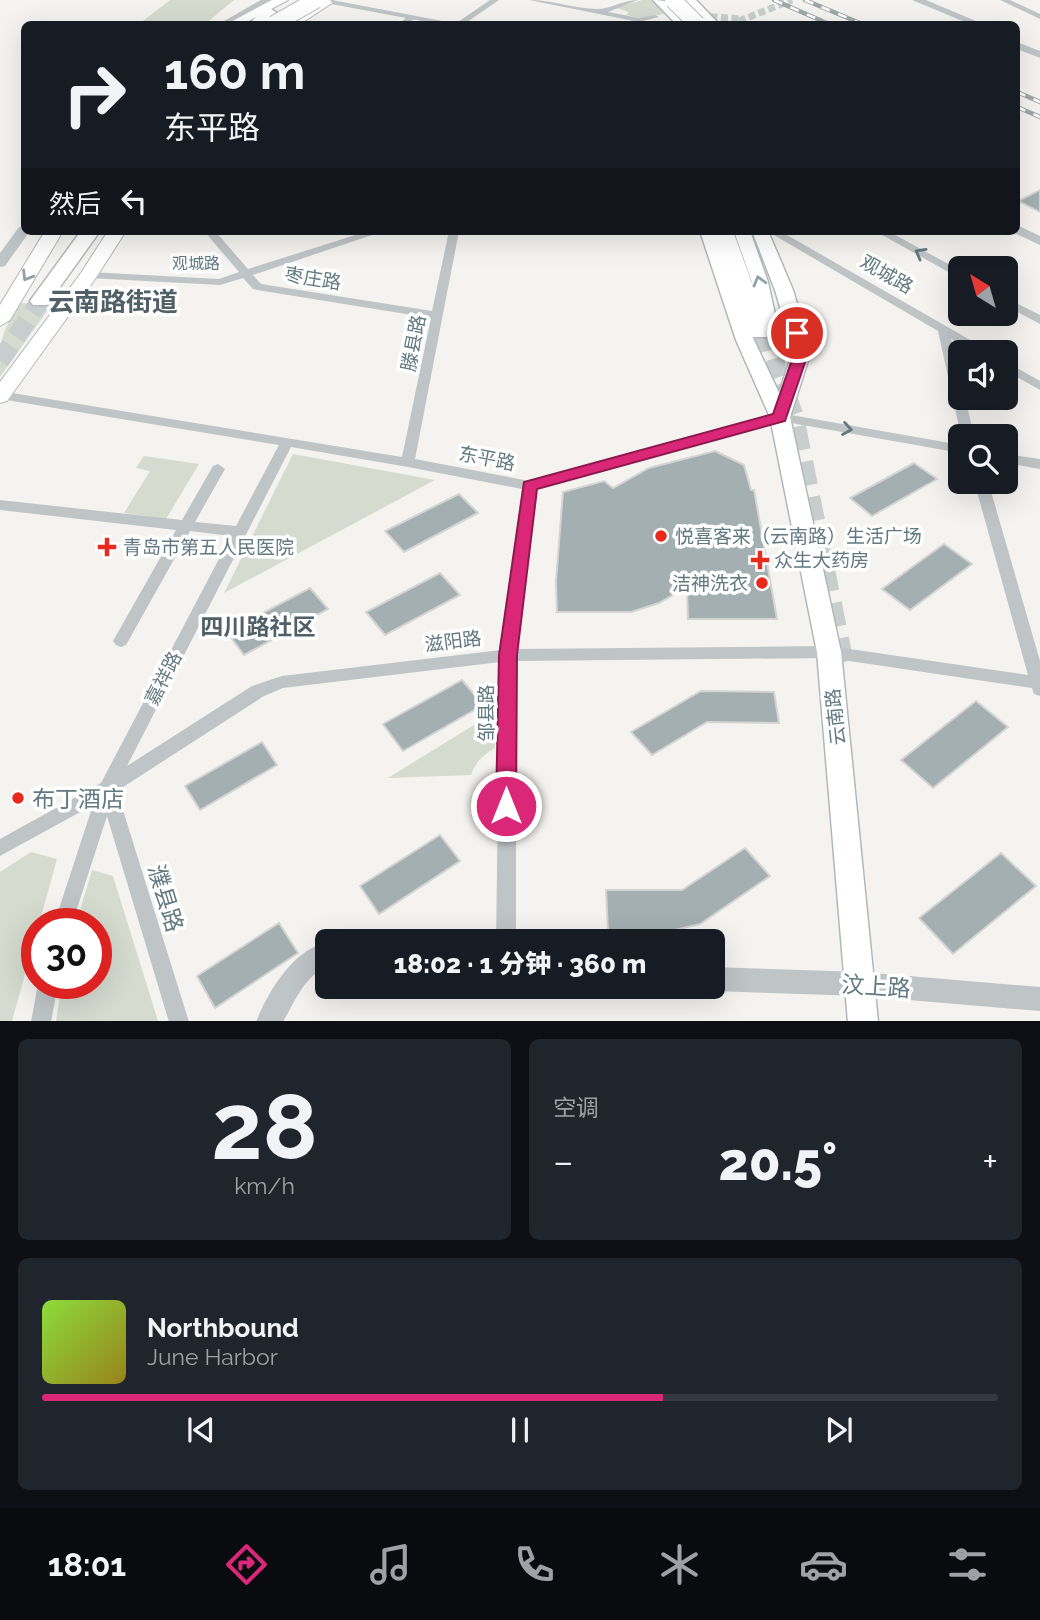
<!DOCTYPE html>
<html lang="zh">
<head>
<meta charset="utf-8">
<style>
	:root { --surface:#171b24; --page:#20242c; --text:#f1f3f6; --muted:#9ea1a6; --line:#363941; --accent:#db2777 }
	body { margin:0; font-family:Raleway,"Noto Sans SC",sans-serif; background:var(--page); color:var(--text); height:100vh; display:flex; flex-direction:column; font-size:26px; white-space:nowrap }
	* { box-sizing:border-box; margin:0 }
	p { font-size:23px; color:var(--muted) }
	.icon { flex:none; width:38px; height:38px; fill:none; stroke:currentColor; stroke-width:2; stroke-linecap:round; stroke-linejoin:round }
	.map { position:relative; height:1021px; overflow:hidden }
	.side { display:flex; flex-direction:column; gap:18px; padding:18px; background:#0d0f14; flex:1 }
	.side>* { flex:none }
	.hud { position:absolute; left:21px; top:21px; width:999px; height:214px; border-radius:10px; box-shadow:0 7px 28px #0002; background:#171b24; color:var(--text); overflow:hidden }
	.needle { width:46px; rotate:323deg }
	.controls { position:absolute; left:948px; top:256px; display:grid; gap:14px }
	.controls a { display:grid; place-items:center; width:70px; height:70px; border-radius:10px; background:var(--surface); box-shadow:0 7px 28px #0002; font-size:35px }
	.speed { position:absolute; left:21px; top:908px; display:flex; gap:14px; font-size:35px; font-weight:700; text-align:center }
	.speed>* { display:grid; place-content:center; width:91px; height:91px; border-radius:50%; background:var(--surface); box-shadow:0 7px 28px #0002; line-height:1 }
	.speed .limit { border:10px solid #d22; background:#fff; color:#111 }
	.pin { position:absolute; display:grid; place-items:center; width:60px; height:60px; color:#fff; margin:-30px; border:4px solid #fff; border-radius:50%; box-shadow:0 2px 7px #0007 }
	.me { position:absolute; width:77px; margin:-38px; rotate:0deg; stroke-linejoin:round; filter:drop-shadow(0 0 5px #0008) }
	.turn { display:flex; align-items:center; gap:24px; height:147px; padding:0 28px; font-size:32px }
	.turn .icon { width:91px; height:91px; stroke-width:2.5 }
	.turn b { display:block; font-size:49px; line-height:60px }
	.then { display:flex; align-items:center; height:66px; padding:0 28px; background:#0003; gap:14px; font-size:26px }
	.big { font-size:52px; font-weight:800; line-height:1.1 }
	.side .card { flex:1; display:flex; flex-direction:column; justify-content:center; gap:10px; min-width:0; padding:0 24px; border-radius:10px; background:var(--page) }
	.side .dial { align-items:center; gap:0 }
	.dial b { font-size:91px; line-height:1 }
	.song { display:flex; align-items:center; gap:21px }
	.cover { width:84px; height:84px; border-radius:10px; background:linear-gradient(135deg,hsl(90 70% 55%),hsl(50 70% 35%)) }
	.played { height:7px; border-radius:4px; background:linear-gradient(90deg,var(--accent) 65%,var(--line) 65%) }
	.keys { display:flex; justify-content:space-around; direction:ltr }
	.heat { display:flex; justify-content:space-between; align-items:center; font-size:38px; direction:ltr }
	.side .tiles { flex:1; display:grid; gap:18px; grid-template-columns:1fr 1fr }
	.card:last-child { grid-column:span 2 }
	.trip { position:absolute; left:315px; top:929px; width:410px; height:70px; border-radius:10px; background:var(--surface); box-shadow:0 7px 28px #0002; font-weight:800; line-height:70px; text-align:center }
	.menu { display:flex; height:112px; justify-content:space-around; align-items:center; background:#090b0e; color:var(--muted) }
	.menu .icon { width:49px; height:49px }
	.menu .current { color:var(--accent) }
	.menu b { font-size:32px; color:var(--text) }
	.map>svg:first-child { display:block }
</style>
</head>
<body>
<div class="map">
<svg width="1040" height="1022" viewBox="0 0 1040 1022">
	<rect width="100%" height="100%" fill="#f4f3ef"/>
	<!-- green -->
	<g fill="#d6dbd0">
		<polygon points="170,0 234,0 205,24 139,24"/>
		<polygon points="642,0 651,0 670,13 640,18 626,15 629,12 616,8"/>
		<path d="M20,303L52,304L0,377C0,342 0,333 20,303Z"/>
		<polygon points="293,454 435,480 224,593"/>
		<polygon points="144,456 199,464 166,519 124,513 150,471 136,468"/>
		<path d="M495,712V748C483,755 476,761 471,775L388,778Z"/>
		<polygon points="31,852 57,859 12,1021 0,1021 0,872"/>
		<polygon points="92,870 113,876 158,1021 56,1021 62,984 96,984 96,924 76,924"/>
	</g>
	<!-- building -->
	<g fill="#a3afb1" stroke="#d5d4d2" stroke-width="2">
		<polygon points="1040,190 1040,212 1018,201"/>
		<polygon points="715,451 744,465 751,490 754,490 777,619 688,619 687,587 659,603 631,612 557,612 556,581 563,492 604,481 613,488 649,468"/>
		<polygon points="914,463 937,479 872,516 850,498"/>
		<polygon points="459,494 478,513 404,552 385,531"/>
		<polygon points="944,544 972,564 910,610 882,589"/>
		<polygon points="440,573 460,595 385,635 366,612"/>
		<polygon points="310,588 328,609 244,655 227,632"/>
		<polygon points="462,680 483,705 403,751 383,724"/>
		<polygon points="701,691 774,692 779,723 707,722 652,755 631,732"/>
		<polygon points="976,701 1008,727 933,788 901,760"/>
		<polygon points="262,742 277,765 200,810 185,786"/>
		<polygon points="440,835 460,861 379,914 360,886"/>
		<polygon points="745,848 770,876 700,924 675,930 608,931 606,890 682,890"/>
		<polygon points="1001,853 1036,886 953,954 919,918"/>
		<polygon points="279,923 298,953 215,1008 197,976"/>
	</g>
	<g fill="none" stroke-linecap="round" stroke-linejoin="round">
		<!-- pedestrian-tunnel -->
		<g stroke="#c8cece" stroke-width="7" stroke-dasharray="7 3.5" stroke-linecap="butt">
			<polyline points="700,16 743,19"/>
			<polyline points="739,21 792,0"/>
		</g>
		<!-- secondary-tunnel -->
		<polyline stroke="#c8cece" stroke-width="17" stroke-dasharray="17 9" stroke-linecap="butt" points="770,333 782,389"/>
		<!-- trunk-tunnel-far1 -->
		<g stroke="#c8cece" stroke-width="19" stroke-dasharray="19 10" stroke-linecap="butt">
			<polyline points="760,333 783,395"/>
			<polyline points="0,361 40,301"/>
		</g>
		<!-- trunk-tunnel -->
		<polyline stroke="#c8cece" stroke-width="24" stroke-dasharray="24 12" stroke-linecap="butt" points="783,393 792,417 842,664"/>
		<defs>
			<g id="secondary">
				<path d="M653,0C673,0 679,8 688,24H676Z"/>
				<polygon points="700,231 716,231 754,340 779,393 793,351 775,290 752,231 768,231 793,290 811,351 790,417 841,652 878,1022 848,1022 817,652 770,417 736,340"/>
				<polygon points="734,231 750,231 768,282 779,333 776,337 764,337 761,333 752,282"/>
			</g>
			<g id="primary">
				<polygon points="272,0 288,0 243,24 227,24"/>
				<polygon points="321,0 330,0 332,3 300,24 285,24"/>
				<polygon points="45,231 63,231 10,320 0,326 0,305"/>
				<polygon points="108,231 126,231 95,279 7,401 0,403 0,382 81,273"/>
			</g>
			<g id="trunk">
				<polygon points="681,0 696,0 719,24 704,24"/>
				<polygon points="269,8 276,12 264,24 249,24 264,9"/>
				<polygon points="81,231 100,231 47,305 33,305 30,301"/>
				<polygon points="715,231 733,231 770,333 767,337 753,337 750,333"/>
			</g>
		</defs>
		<!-- secondary casing -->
		<use href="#secondary" stroke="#b1b8bb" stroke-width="3"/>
		<!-- primary casing -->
		<use href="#primary" stroke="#b2b8ba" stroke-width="2"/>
		<!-- trunk casing -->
		<use href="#trunk" stroke="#b4b8ba" stroke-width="3"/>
		<!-- minor -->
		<g fill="#bfc4c6" fill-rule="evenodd">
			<polygon points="490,0 499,0 464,24 455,24"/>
			<path d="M529,0C552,0 573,8 595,9C609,10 623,0 638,0L608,12L639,18L655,15L659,17L639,22Z"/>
			<polygon points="1000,0 1010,0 1040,14 1040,19"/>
			<polygon points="408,16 415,18 408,24 399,24"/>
			<path d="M204,231H215L248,269L368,231H384L253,275L261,284L432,311L449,231H459L415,459L529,481L780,413L961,445V453L780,421L536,489L517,649L829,646L1028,675L974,481H988L1040,661V696L1034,694L1032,688L829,658L516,661V942H496L500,662L283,688L264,696L117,791L189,1022H169L107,816L72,924H54L93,805L0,856V839L101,783L231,536L190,531L126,645L121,647L116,645L113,641L176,530L0,510V500L182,520L213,466L218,464L225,469L195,522L236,526L279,445L0,399V391L402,457L431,318L257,290L253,289L243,278L220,285L89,278L83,275L89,272L219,279L239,272ZM291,447L408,467L522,489L501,650L282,676L252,686L127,766Z"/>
			<polygon points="767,231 780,231 986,349 988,352 973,352 951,339 961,378 961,397 965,397 974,436 961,436 938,331"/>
			<polygon points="875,231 888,231 961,271 961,279"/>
			<polygon points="1006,298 1040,315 1040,324 1006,306"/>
			<polygon points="1006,362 1040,381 1040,390 1006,371"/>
			<polygon points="1006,454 1040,459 1040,469 1006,463"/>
			<polygon points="38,984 58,984 51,1022 31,1022"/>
		</g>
		<!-- tertiary -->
		<g fill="#bfc4c6" fill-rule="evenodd">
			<polygon points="261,0 273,0 231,24 219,24"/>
			<polygon points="310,0 332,0 458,24 438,24"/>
			<polygon points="912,0 926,0 983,24 970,24"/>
			<polygon points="1017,42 1040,51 1040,58 1017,49"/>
			<polygon points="1017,225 1040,236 1040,245 1012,232 1017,231"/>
			<polygon points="24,226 24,231 30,231 5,266 0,267 0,253 19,227"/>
			<path d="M318,945H327V969C306,972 293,1005 283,1022H256C267,994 289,957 318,945Z"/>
			<polygon points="712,967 861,972 1040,987 1040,1011 861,996 712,991 703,987 712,987"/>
		</g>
		<!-- secondary -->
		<use href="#secondary" fill="#fff" fill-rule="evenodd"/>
		<!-- primary -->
		<use href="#primary" fill="#fff" fill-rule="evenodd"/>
		<!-- trunk -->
		<use href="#trunk" fill="#fff" fill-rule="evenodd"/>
		<defs>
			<g id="rail">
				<polyline points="774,0 829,24"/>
				<polyline points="805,0 862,24"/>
				<polyline points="1017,92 1040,102"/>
				<polyline points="1017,107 1040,117"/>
			</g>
		</defs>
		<!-- rail casing -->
		<use href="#rail" stroke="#9da7aa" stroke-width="4.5"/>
		<!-- rail -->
		<use href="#rail" stroke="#fff" stroke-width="2.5" stroke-dasharray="9" stroke-linecap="butt"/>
		<defs>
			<g id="trunk-bridge">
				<polyline points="673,0 697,24"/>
				<polyline points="274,24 316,0"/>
			</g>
		</defs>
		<!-- trunk-bridge casing -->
		<use href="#trunk-bridge" stroke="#b4b8ba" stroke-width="18" stroke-linecap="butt"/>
		<!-- trunk-bridge -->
		<use href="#trunk-bridge" stroke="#fff" stroke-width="16"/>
	</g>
	<!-- one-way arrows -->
	<defs><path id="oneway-chevron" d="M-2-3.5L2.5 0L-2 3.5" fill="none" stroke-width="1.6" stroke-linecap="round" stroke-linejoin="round" transform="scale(1.75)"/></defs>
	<g stroke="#627981">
		<use href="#oneway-chevron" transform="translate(920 253) rotate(-151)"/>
		<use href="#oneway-chevron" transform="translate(847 429) rotate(10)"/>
	</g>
	<g stroke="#91a1a7">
		<use href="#oneway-chevron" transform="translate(27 276) rotate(121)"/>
		<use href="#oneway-chevron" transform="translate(759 281) rotate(-106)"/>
	</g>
	<!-- route -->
	<polygon fill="#db2777" stroke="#8e194d" stroke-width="2" points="797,329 804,333 809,351 785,421 537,489 517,655 516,806 513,812 506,815 499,812 496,806 499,655 524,482 773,414 795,351 791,333"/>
	<!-- markers -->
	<g fill="#e72a1c" stroke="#fff" stroke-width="2.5">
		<circle cx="661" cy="536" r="7"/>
		<path d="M103.5 536.5h7v7h7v7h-7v7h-7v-7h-7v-7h7z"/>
		<path d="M756.5 549.5h7v7h7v7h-7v7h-7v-7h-7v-7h7z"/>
		<circle cx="762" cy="583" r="7"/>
		<circle cx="18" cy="798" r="7"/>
	</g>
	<g text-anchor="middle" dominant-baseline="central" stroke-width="7" stroke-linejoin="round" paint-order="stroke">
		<!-- far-street labels -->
		<g font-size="16" fill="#627981" stroke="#fff">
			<text x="196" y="263">观城路</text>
		</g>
		<!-- street labels -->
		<g font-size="19" fill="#627981" stroke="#fff">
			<text transform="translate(887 274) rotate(30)">观城路</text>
			<text transform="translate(313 278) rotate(9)">枣庄路</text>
			<text transform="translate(413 343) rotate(-79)">滕县路</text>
			<text transform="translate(487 458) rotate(11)">东平路</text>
			<text transform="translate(453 641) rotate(-7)">滋阳路</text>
			<text transform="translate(163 678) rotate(-63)">嘉祥路</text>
			<text transform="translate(486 713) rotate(-90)">邹县路</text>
			<text transform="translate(835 717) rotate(-96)">云南路</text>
		</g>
		<!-- poi labels -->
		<g font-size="19" fill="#627981" stroke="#fff" text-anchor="start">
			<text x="675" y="536">悦喜客来（云南路）生活广场</text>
			<text x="123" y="547">青岛市第五人民医院</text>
			<text x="774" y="560">众生大药房</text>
			<text x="748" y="583" text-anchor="end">洁神洗衣</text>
		</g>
		<!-- quarter labels -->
		<g font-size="23" font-weight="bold" fill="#506066" stroke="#fff">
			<text x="258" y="626">四川路社区</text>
		</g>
		<!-- near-poi labels -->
		<g font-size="23" fill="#627981" stroke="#fff" text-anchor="start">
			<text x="32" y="798">布丁酒店</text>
		</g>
		<!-- near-street labels -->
		<g font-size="23" fill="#627981" stroke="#fff">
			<text transform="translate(166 898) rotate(73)">濮县路</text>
			<text transform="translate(876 986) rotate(4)">汶上路</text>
		</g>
		<!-- district labels -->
		<g font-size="26" font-weight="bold" fill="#506066" stroke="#fff">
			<text x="113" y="302">云南路街道</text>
		</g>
	</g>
</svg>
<div class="controls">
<a><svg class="needle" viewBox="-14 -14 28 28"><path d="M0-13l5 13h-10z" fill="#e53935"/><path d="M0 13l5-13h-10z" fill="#9ea1a6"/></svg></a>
<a><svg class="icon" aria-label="sound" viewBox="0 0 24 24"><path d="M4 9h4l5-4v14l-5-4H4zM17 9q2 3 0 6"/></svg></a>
<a><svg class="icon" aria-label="search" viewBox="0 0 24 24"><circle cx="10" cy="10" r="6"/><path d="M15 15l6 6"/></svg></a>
</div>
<div class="speed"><div class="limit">30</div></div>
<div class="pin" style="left:797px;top:333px;background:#d93025"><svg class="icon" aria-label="arrive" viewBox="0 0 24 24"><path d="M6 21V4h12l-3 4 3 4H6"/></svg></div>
<svg class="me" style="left:506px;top:806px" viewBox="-20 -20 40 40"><circle r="17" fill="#db2777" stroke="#fff" stroke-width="3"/><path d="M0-11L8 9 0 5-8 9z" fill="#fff"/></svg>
<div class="trip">18:02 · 1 分钟 · 360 m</div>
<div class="hud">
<div class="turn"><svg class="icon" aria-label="right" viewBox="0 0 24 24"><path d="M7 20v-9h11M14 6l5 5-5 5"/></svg><div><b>160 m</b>东平路</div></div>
<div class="then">然后<svg class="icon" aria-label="left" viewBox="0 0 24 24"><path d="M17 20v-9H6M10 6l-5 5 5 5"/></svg></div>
</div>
</div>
<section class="side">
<div class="tiles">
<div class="card dial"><b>28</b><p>km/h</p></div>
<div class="card"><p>空调</p>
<div class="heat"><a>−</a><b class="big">20.5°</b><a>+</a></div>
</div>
<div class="card">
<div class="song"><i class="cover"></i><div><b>Northbound</b><p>June Harbor</p></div></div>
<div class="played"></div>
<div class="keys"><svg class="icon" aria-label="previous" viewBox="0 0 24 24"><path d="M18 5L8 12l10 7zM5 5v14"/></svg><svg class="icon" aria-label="pause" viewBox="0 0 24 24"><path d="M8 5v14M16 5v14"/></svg><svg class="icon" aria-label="next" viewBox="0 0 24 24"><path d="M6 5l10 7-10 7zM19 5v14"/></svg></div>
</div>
</div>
</section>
<nav class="menu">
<b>18:01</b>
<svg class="icon current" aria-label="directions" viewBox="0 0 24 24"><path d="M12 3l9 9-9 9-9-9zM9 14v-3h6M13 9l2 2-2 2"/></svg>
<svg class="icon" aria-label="music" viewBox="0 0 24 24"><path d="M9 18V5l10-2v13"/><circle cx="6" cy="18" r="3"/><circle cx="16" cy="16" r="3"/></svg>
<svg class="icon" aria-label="phone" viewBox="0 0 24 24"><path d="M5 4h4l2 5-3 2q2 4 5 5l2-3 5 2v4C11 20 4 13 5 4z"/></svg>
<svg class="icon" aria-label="climate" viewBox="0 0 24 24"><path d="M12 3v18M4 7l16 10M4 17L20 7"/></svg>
<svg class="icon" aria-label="car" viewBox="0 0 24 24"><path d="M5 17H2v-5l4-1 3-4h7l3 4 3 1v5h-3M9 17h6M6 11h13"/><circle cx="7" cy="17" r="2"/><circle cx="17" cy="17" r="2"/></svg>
<svg class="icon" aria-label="filters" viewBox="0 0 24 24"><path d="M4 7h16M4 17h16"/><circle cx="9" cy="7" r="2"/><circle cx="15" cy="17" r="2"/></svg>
</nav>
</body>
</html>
